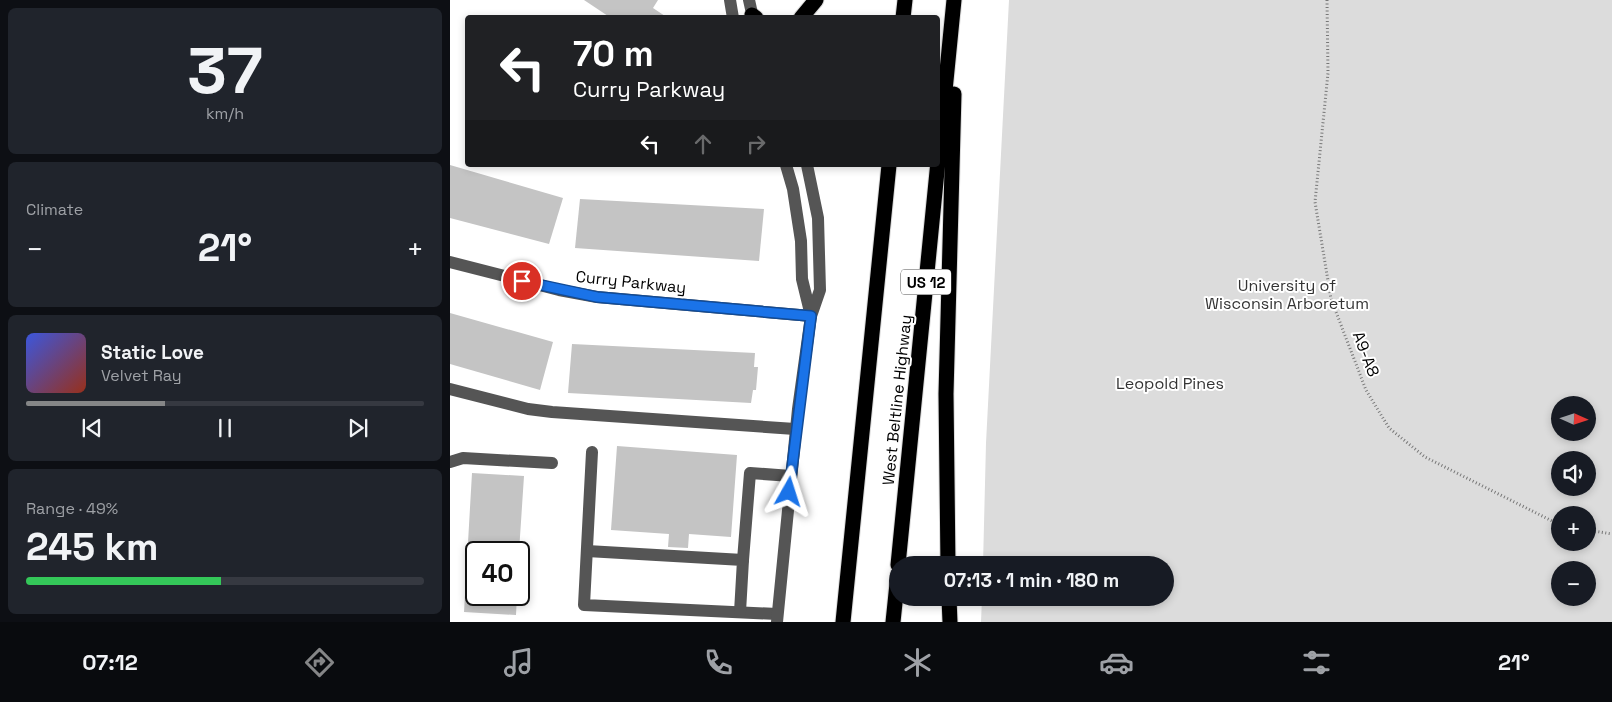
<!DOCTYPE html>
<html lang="en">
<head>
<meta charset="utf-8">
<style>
	:root { --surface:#171b24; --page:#20242c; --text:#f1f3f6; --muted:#9ea1a6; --line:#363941; --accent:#858687 }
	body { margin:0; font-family:"Space Grotesk",sans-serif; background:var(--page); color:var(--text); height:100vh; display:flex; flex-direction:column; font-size:19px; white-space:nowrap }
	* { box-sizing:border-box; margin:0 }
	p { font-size:16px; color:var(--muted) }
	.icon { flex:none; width:28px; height:28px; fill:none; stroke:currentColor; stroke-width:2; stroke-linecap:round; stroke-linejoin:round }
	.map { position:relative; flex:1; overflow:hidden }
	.side { display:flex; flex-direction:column; gap:8px; padding:8px; background:#0d0f14; width:450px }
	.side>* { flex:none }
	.guide { position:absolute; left:15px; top:15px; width:475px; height:152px; border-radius:5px; box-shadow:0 2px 8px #0003; background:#202124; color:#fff; overflow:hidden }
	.needle { width:32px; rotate:93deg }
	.controls { position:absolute; left:1101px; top:396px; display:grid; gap:10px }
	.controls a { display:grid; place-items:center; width:45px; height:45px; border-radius:50%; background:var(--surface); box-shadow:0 2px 8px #0003; font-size:25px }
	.speed { position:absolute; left:15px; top:541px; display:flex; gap:10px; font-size:25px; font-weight:700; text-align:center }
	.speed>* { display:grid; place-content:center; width:65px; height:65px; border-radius:50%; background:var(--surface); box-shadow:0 2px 8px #0003; line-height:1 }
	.speed .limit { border:2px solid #111; border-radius:8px; background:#fff; color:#111 }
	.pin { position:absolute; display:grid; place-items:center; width:42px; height:42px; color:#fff; margin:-21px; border:2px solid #fff; border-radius:50%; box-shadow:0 1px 5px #0007 }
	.me { position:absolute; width:55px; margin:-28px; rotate:6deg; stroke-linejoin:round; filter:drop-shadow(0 0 4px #0008) }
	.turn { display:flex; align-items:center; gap:18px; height:105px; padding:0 25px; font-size:22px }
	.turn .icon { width:65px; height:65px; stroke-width:2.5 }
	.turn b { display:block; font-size:35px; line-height:42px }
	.lanes { display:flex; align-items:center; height:48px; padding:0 25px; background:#0003; justify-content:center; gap:25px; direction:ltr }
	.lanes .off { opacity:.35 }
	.big { font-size:38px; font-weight:600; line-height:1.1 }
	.side .card { flex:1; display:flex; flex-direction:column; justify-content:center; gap:8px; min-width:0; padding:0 18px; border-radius:8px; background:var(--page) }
	.side .dial { align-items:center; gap:0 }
	.dial b { font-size:65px; line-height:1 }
	.song { display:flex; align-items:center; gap:15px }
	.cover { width:60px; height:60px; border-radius:8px; background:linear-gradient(135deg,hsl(230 70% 55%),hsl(10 70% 35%)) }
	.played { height:5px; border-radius:2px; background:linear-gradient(90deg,var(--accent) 35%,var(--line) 35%) }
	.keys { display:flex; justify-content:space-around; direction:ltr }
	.heat { display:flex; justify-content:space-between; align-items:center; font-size:28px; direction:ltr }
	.charge { height:8px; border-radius:4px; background:linear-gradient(90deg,#34c759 49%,var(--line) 0) }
	.trip { position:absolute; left:439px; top:556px; width:285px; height:50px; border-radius:25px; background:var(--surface); box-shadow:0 2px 8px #0003; font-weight:600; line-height:50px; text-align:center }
	.dock { display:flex; height:80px; justify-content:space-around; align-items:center; background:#090b0e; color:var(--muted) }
	.dock .icon { width:35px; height:35px }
	.dock .active { color:var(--accent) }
	.dock b { font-size:22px; color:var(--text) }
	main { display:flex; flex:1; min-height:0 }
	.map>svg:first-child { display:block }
</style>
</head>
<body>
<main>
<section class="side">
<div class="card dial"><b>37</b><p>km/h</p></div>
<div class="card"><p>Climate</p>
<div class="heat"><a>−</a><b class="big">21°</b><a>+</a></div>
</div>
<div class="card">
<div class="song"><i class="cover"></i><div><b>Static Love</b><p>Velvet Ray</p></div></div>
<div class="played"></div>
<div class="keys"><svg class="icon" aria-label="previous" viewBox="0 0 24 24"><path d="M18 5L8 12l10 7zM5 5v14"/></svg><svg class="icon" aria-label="pause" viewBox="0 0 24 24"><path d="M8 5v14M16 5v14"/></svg><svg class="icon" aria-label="next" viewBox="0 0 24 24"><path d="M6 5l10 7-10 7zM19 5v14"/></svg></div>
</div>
<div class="card"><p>Range · 49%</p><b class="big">245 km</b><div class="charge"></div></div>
</section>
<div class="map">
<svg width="1162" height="622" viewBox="0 0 1162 622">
	<rect width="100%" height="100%" fill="#fff"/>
	<!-- green -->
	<path fill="#dcdcdc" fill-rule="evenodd" d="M559,0H1162V622H531L532,598H715V565H533L536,443ZM1110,405H1138V432H1110ZM1110,460H1138V488H1110ZM1110,515H1138V542H1110ZM1110,570H1138V598H1110Z"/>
	<!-- building -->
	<g fill="#c4c4c4">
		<polygon points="134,0 208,0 203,8 218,18 161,18"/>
		<polygon points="0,165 113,198 99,244 0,218"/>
		<polygon points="130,199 314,209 309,261 125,248"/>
		<polygon points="0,313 103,342 90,390 0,364"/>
		<polygon points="122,344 305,353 304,367 308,367 306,390 303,390 301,403 118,393"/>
		<polygon points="167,446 287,455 281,537 239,534 238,548 218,547 219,534 161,530"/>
		<polygon points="22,473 74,476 69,552 26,552 26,595 67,595 66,615 14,612"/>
	</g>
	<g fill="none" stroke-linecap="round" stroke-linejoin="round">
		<defs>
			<g id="highway">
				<polyline points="302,15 306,18"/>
				<polyline points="351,18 366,0"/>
				<polyline points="453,18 455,0"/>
				<polyline points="448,565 504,0"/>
				<polyline points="498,565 496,394 504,94"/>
				<polyline points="499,598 500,622"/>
				<polyline points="393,622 439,165"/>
				<polyline points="443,622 448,574"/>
			</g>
		</defs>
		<!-- highway casing -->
		<use href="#highway" stroke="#dbdbdb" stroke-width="17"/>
		<!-- path -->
		<g stroke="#777" stroke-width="3" stroke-dasharray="1 2.5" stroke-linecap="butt">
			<polyline points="877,0 878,73 865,202 881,299 916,390 939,428 975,457 1110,525"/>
			<polyline points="1138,530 1162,534"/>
		</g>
		<!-- minor -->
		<g stroke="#555" stroke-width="12">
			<polyline points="280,0 283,18"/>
			<polyline points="299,0 303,18"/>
			<polyline points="336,165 343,189 351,241 352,279 361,316"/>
			<polyline points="0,262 109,290 147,297 361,316"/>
			<polyline points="0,389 78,409 102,412 345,429"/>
			<polyline points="142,452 134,605 327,614"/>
			<polyline points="0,462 13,458 102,463"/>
			<polyline points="137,551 293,560 290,612"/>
			<polyline points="293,560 300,473 341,476"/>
			<polyline points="327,622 348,409 361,316 370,290 368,218 357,165"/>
		</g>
		<!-- highway -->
		<use href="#highway" stroke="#000" stroke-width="15"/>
	</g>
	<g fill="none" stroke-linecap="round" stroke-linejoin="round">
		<defs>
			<polyline id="route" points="72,281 147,297 361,316 339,492"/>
		</defs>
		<!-- route casing -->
		<use href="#route" stroke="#114b97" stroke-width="12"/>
		<!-- route -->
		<use href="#route" stroke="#1a73e8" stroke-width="9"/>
	</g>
	<g text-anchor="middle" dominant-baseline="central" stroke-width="4" stroke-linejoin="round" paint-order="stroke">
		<!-- shield labels -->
		<rect fill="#fff" stroke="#4c4c4c" stroke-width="1" x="451" y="269.5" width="50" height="25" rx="4"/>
		<g font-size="15" font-weight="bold" fill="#000">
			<text x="476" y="282">US 12</text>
		</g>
		<!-- street labels -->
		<g font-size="16" fill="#000" stroke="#fff">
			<text transform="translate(181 282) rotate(6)">Curry Parkway</text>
			<text transform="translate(916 354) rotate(69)">A9-A8</text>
			<text transform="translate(447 400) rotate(-84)">West Beltline Highway</text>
		</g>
		<!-- park labels -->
		<g font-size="16" fill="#333" stroke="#fff">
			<text x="837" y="285">University of<tspan x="837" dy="18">Wisconsin Arboretum</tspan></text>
			<text x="720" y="383">Leopold Pines</text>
		</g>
	</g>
</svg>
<div class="controls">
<a><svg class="needle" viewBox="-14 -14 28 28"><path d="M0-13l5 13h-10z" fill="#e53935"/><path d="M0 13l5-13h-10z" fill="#9ea1a6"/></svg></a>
<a><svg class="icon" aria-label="sound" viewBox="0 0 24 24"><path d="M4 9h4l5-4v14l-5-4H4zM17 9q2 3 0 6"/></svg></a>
<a>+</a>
<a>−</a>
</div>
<div class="speed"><div class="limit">40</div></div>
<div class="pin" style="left:72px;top:281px;background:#d93025"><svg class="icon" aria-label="arrive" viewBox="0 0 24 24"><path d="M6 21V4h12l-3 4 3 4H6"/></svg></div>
<svg class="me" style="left:339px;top:492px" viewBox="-20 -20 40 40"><path d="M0-17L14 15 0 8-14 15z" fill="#1a73e8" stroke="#fff" stroke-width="4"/></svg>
<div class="trip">07:13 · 1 min · 180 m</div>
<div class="guide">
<div class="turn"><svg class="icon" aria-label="left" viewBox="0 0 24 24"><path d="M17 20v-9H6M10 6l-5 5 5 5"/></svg><div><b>70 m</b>Curry Parkway</div></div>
<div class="lanes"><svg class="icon" aria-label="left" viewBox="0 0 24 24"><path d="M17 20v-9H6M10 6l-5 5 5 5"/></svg><svg class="icon off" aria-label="ahead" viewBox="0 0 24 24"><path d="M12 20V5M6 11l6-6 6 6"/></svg><svg class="icon off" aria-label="right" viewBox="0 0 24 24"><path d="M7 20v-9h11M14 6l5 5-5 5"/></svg></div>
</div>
</div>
</main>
<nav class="dock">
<b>07:12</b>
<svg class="icon active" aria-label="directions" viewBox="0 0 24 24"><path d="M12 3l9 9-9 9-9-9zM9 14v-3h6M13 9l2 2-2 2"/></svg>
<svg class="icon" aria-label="music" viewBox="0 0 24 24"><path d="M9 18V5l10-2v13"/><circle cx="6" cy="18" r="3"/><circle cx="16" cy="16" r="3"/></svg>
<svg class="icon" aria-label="phone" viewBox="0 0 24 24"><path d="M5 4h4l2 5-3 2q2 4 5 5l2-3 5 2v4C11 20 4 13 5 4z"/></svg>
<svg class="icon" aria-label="climate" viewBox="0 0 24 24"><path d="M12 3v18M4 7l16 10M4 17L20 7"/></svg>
<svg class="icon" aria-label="car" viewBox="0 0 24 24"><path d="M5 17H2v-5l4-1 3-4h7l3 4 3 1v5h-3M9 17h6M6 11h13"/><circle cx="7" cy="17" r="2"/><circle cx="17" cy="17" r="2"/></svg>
<svg class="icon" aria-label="filters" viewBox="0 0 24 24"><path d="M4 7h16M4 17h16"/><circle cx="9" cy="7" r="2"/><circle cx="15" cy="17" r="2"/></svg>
<b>21°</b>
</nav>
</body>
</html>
